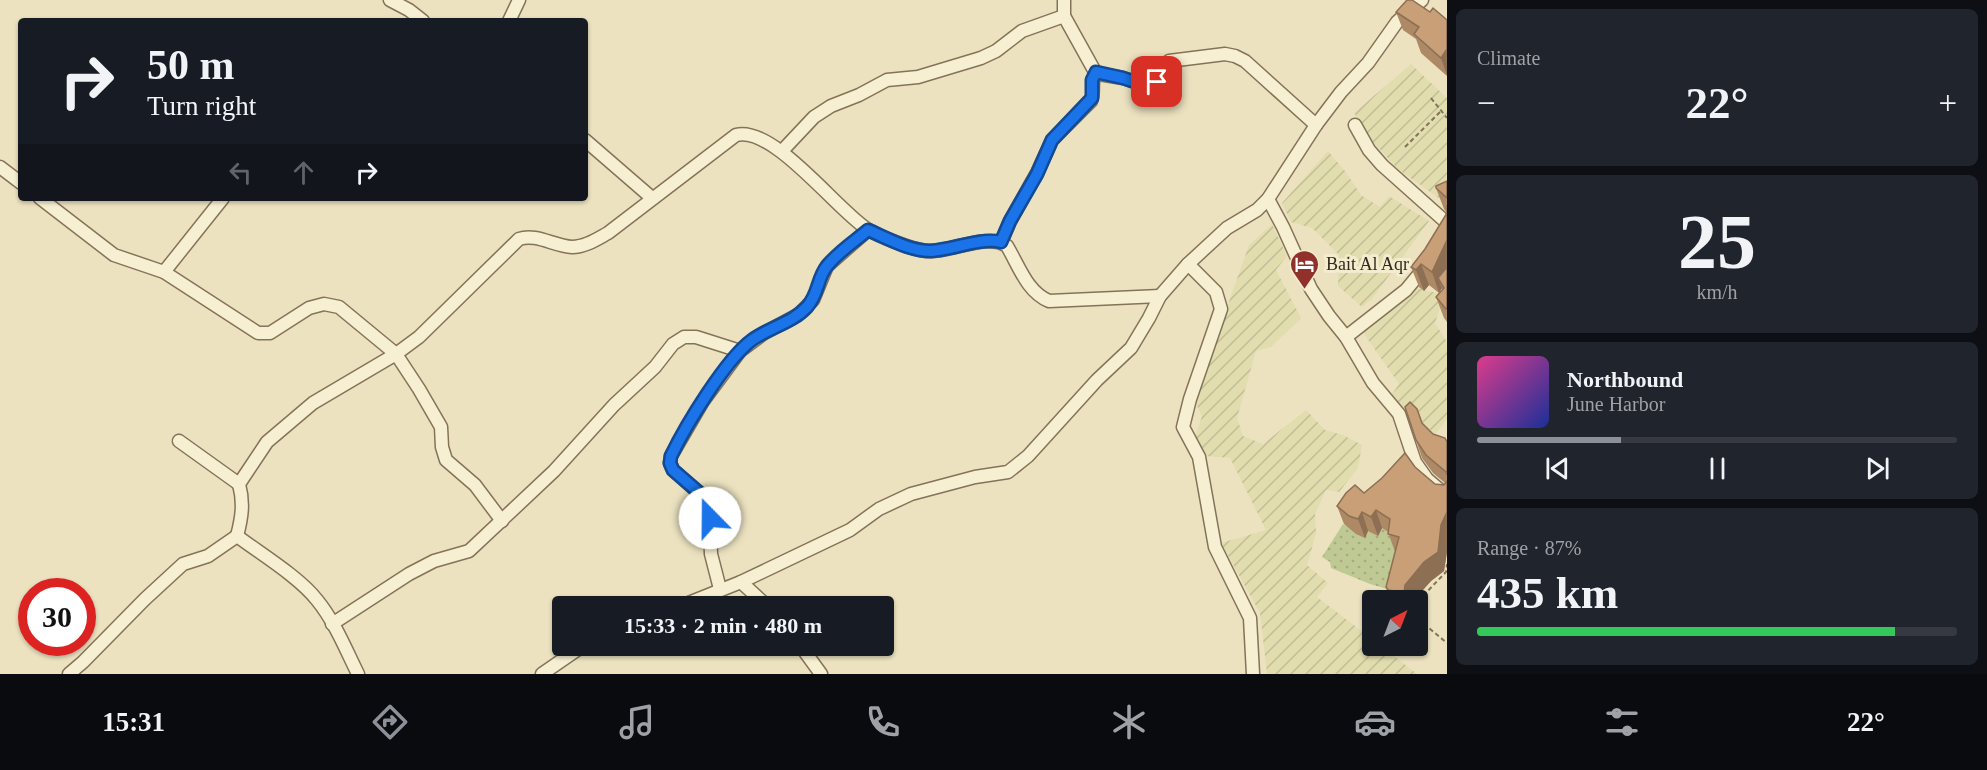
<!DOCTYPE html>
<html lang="en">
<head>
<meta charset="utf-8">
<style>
	:root { --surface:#171b24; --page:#20242c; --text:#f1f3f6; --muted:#9ea1a6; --line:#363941; --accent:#8c9099 }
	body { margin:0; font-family:"Times New Roman",serif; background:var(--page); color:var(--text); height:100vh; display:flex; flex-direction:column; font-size:22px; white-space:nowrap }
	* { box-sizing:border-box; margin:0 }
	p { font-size:20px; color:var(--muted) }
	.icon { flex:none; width:33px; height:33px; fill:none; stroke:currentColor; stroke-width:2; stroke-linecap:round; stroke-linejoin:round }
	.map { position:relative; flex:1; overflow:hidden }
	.side { display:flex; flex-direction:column; gap:9px; padding:9px; background:#0d0f14; width:540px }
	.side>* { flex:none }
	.guide { position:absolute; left:18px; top:18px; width:570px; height:183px; border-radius:6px; box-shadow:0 2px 4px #0004; background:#171b24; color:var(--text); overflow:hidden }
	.needle { width:39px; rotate:42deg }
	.buttons { position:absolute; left:1362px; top:590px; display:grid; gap:12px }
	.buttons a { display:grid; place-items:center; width:66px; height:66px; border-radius:6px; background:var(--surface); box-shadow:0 2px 4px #0004; font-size:30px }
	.speed { position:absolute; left:18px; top:578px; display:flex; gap:12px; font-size:30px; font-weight:700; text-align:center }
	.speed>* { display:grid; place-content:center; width:78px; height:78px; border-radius:50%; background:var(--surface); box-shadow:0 2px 4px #0004; line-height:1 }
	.speed .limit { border:9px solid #d22; background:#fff; color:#111 }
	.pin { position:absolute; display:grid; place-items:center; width:51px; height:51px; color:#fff; margin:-26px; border-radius:12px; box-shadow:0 3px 9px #0006 }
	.me { position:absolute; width:66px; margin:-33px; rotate:338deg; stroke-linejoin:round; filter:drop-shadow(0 0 4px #0008) }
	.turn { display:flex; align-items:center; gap:21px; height:126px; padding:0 30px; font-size:27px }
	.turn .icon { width:78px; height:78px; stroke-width:2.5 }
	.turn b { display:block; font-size:42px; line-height:51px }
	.lanes { display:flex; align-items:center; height:57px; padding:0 30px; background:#0003; justify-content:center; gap:30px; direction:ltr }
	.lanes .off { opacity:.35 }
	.big { font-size:45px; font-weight:600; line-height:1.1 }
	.side .tile { flex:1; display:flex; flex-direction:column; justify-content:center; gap:9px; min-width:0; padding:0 21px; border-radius:9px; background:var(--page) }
	.side .dial { align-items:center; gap:0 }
	.dial b { font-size:78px; line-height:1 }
	.song { display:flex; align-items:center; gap:18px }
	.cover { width:72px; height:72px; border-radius:9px; background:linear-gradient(135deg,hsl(330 70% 55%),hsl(230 70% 35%)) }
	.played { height:6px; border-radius:3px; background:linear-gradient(90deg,var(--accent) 30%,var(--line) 30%) }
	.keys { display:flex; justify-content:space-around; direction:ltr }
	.heat { display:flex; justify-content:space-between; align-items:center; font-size:33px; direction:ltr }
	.charge { height:9px; border-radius:4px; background:linear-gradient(90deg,#34c759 87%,var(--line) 0) }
	.trip { position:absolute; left:552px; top:596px; width:342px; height:60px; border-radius:6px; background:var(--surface); box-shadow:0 2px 4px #0004; font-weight:600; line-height:60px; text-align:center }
	.menu { display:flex; height:96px; justify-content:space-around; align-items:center; background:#090b0e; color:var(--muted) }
	.menu .icon { width:42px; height:42px }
	.menu .selected { color:var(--accent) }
	.menu b { font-size:27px; color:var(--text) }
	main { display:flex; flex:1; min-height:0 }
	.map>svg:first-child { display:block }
</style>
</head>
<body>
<main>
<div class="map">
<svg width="1447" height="674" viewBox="0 0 1447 674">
	<defs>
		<pattern id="farmland-furrows" width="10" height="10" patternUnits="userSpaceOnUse" patternTransform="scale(1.5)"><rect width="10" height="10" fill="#e1ddae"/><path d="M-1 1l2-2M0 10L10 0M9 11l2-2" fill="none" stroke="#c2be95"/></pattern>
		<pattern id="garden-dots" width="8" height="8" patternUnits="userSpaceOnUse" patternTransform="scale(1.5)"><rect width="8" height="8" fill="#bfc994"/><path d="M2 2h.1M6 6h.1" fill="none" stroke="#a5ad7f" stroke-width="1.8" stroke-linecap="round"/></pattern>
	</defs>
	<rect width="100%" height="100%" fill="#ece2c0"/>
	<!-- farmland -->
	<g fill="url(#farmland-furrows)">
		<polygon points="1411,64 1447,98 1447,195 1440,199 1398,169 1372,141 1354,113"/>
		<polygon points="1328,151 1345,171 1361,195 1380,207 1389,196 1429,221 1372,299 1362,307 1338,286 1339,255 1312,228 1291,222 1282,203"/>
		<polygon points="1272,224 1287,256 1276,270 1301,318 1271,347 1256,351 1237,418 1243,436 1263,444 1306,410 1325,430 1343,435 1362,445 1358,468 1339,492 1326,490 1315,514 1316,534 1307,565 1328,583 1317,597 1372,639 1372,645 1380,645 1417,674 1267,674 1260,613 1221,543 1266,530 1230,458 1205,456 1195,437 1202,416 1194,400 1249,245"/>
		<polygon points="1417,288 1444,295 1435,323 1447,342 1447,419 1435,434 1417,417 1409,427 1391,396 1399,384 1362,331 1401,303"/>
	</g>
	<!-- garden -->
	<path fill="url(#garden-dots)" d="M1343,524C1356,532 1368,531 1382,528L1392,535L1395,552L1387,589L1370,584L1331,568L1330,562L1322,557Z"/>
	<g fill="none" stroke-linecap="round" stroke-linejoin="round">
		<defs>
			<g id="minor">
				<polyline points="390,0 409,10 423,21"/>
				<polyline points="1064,0 1064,16 1094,70 1099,74 1123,78 1150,87 1156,84 1162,68 1169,61 1225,54 1235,56 1245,61 1316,125"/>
				<polyline points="509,21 519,0"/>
				<polyline points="1355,125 1369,150 1382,165 1447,223"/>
				<polyline points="585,140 652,198"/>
				<polyline points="782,151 814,117 831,106 859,95 887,80 918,77 981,58 996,51 1022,31 1064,16"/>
				<polyline points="0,167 21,183"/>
				<path d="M40,198L114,255L164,272L258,333H270L309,308L324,304L339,307L396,354L419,337L519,239C536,233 554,246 572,247C585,247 597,239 608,233L736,135C773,125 836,209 867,229C878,236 913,250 927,251C950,253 988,232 1007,246C1019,266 1027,292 1049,301L1160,296"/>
				<polyline points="1268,199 1283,227 1311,289 1329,316 1346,337 1373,383 1399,414 1415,462 1427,479 1447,496"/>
				<path d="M1001,242L1010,221L1037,173L1052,140L1091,101C1095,91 1090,81 1096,73"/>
				<polyline points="1188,264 1216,292 1221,309 1190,399 1183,427 1199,457 1215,547 1250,618 1253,674"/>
				<polyline points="164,272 223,198"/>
				<polyline points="1346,337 1406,290 1425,267"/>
				<polyline points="179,441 239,484"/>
				<path d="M237,536C242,517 244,503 239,484L267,442L313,403L396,354L419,389L441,427L442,447L446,460L475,485L502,521"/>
				<polyline points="741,582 767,606"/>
				<polyline points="720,589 711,554 709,502 673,470 670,463 671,456 703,401 740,351 764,333 798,315 813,300 827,266 868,230"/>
				<polyline points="681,606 741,582 850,530 879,509 911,494 975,477 1008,472 1028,456 1097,380 1131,348 1149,318 1160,296 1188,264 1227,228 1257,210 1268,199 1316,125 1341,92 1368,63 1397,22 1422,0"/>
				<polyline points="332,624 409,574 434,561 469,551 554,471 614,405 655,367 673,344 684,337 696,337 740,351"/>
				<polyline points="800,645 821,674"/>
				<path d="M69,674L83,662L145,599L183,564L208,556L237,536C261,554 299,577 317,600C335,622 346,650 358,674"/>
				<polyline points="542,674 584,645"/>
			</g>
		</defs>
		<!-- minor casing -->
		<use href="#minor" stroke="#847359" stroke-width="15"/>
		<!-- path -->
		<g stroke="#847359" stroke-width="2" stroke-dasharray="4.5 3" stroke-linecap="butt">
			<polyline points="1431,98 1447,118"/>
			<polyline points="1405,147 1441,111"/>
			<polyline points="1418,601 1446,572 1447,564"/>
			<polyline points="1418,619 1447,643"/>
		</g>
		<!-- minor -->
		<use href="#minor" stroke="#f7efd2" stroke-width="12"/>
	</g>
	<!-- wall -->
	<g fill="#ad8966">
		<polygon points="1396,12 1430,12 1447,20 1447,76 1421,53 1416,39 1403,30"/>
		<polygon points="1447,181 1447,322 1444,318 1436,297 1442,290 1442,288 1439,293 1429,285 1424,291 1419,287 1411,267 1425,249 1447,213 1444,209 1436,188"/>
		<polygon points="1422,424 1433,434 1447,442 1447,552 1444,571 1431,581 1414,600 1391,600 1386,587 1395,552 1388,532 1382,528 1378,536 1368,531 1365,538 1356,534 1344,524 1337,506 1364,493 1415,467 1435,484 1444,485 1445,483 1433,473 1422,458 1416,440"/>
	</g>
	<!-- shaded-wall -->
	<g fill="#8d6f53">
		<polygon points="1447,49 1447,75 1441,58"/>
		<polygon points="1447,240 1447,277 1438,278 1442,288 1439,293 1432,272"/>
		<polygon points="1421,264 1429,285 1424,291 1416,270"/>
		<polygon points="1376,510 1382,528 1378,536 1371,517"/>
		<polygon points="1362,512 1368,531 1365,538 1358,519"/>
		<polygon points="1447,512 1447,552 1444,571 1431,581 1414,600 1406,600 1404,593 1405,585 1441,525"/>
	</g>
	<!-- building -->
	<g fill="#c99f77" stroke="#8d6f53" stroke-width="1.5">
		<polygon points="1407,0 1412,0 1430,12 1433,8 1447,20 1447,49 1441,58 1414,34 1419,27 1396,12"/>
		<polygon points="1447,181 1447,198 1436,188 1436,186"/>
		<polygon points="1447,205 1447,240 1432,272 1421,264 1416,270 1411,267 1425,249 1447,213"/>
		<polygon points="1447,267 1447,309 1446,309 1436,297 1444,288 1438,278"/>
		<polygon points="1410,402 1417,409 1422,423 1433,434 1445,438 1447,442 1447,475 1446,472 1426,455 1416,440 1405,407"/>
		<polygon points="1405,453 1415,467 1435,484 1444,485 1447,481 1447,512 1441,525 1438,552 1424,562 1405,585 1404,593 1388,590 1386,587 1399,537 1388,534 1390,519 1376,510 1371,517 1362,512 1358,519 1349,516 1337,506 1346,493 1355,485 1364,493 1382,478"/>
	</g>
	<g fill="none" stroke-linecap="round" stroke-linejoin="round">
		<defs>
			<path id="route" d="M710,518V502L673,470L670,463L671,456C686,425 726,359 752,340C770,327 792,323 807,307C819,294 817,278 827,266C838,252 855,241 868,230C887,238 909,251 931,251C952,250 981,237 1001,242L1010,221L1037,174L1052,140L1092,98V80L1096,72L1123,78L1150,87L1157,82"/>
		</defs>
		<!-- route casing -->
		<use href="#route" stroke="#114b97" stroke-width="15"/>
		<!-- route -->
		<use href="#route" stroke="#1a73e8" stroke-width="10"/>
	</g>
	<!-- icons -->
	<defs>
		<symbol id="hotel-pin" viewBox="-11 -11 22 30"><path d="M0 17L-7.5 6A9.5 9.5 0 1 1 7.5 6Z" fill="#91312b" stroke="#f4eccf"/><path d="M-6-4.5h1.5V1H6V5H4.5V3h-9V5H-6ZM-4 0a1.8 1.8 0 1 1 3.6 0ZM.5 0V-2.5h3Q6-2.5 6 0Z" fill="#fff"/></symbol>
	</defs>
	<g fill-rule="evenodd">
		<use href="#hotel-pin" x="1288" y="248" width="33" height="45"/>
	</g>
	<g text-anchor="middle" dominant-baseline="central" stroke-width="6" stroke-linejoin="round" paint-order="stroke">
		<!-- poi labels -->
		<g font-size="18" fill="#342a1d" stroke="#f4eccf" text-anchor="start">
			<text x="1326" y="264">Bait Al Aqr</text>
		</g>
	</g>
</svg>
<div class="buttons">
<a><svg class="needle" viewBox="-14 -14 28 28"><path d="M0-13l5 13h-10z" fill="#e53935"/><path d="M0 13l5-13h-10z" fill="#9ea1a6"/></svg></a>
</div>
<div class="speed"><div class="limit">30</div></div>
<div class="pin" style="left:1157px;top:82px;background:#d93025"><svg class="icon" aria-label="arrive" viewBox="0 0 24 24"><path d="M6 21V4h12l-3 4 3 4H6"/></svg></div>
<svg class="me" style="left:710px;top:518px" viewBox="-20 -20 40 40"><circle r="19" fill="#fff"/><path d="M0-13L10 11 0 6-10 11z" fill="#1a73e8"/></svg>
<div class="trip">15:33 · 2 min · 480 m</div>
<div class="guide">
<div class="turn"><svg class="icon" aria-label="right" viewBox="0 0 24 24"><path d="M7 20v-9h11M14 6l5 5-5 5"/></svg><div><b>50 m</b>Turn right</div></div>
<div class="lanes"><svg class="icon off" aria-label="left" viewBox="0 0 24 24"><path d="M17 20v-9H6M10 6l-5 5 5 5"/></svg><svg class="icon off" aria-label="ahead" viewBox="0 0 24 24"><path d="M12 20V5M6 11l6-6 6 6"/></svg><svg class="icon" aria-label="right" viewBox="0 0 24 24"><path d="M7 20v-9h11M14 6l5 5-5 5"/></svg></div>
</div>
</div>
<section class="side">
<div class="tile"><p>Climate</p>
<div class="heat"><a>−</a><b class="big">22°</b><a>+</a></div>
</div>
<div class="tile dial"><b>25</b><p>km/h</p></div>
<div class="tile">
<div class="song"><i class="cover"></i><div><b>Northbound</b><p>June Harbor</p></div></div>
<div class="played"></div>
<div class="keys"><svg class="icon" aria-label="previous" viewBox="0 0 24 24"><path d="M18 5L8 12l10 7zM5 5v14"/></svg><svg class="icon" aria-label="pause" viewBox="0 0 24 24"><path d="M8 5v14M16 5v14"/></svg><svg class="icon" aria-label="next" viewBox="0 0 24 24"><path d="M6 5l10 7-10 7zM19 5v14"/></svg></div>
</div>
<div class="tile"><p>Range · 87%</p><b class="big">435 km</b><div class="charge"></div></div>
</section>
</main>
<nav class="menu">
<b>15:31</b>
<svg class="icon selected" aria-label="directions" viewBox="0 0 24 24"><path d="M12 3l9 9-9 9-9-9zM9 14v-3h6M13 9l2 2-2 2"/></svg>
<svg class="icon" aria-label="music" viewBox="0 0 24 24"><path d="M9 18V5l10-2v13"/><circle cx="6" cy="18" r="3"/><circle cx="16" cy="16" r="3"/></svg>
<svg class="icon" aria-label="phone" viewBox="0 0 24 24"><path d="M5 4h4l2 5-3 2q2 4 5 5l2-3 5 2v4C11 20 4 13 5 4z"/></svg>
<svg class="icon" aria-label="climate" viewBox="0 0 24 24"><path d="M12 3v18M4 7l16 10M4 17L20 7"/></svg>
<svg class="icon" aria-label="car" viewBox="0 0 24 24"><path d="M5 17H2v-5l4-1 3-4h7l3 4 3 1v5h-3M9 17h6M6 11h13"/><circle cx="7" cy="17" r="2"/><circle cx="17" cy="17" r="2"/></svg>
<svg class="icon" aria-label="filters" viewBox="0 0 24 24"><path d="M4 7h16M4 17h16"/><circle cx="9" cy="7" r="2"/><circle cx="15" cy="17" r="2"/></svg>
<b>22°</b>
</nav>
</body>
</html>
